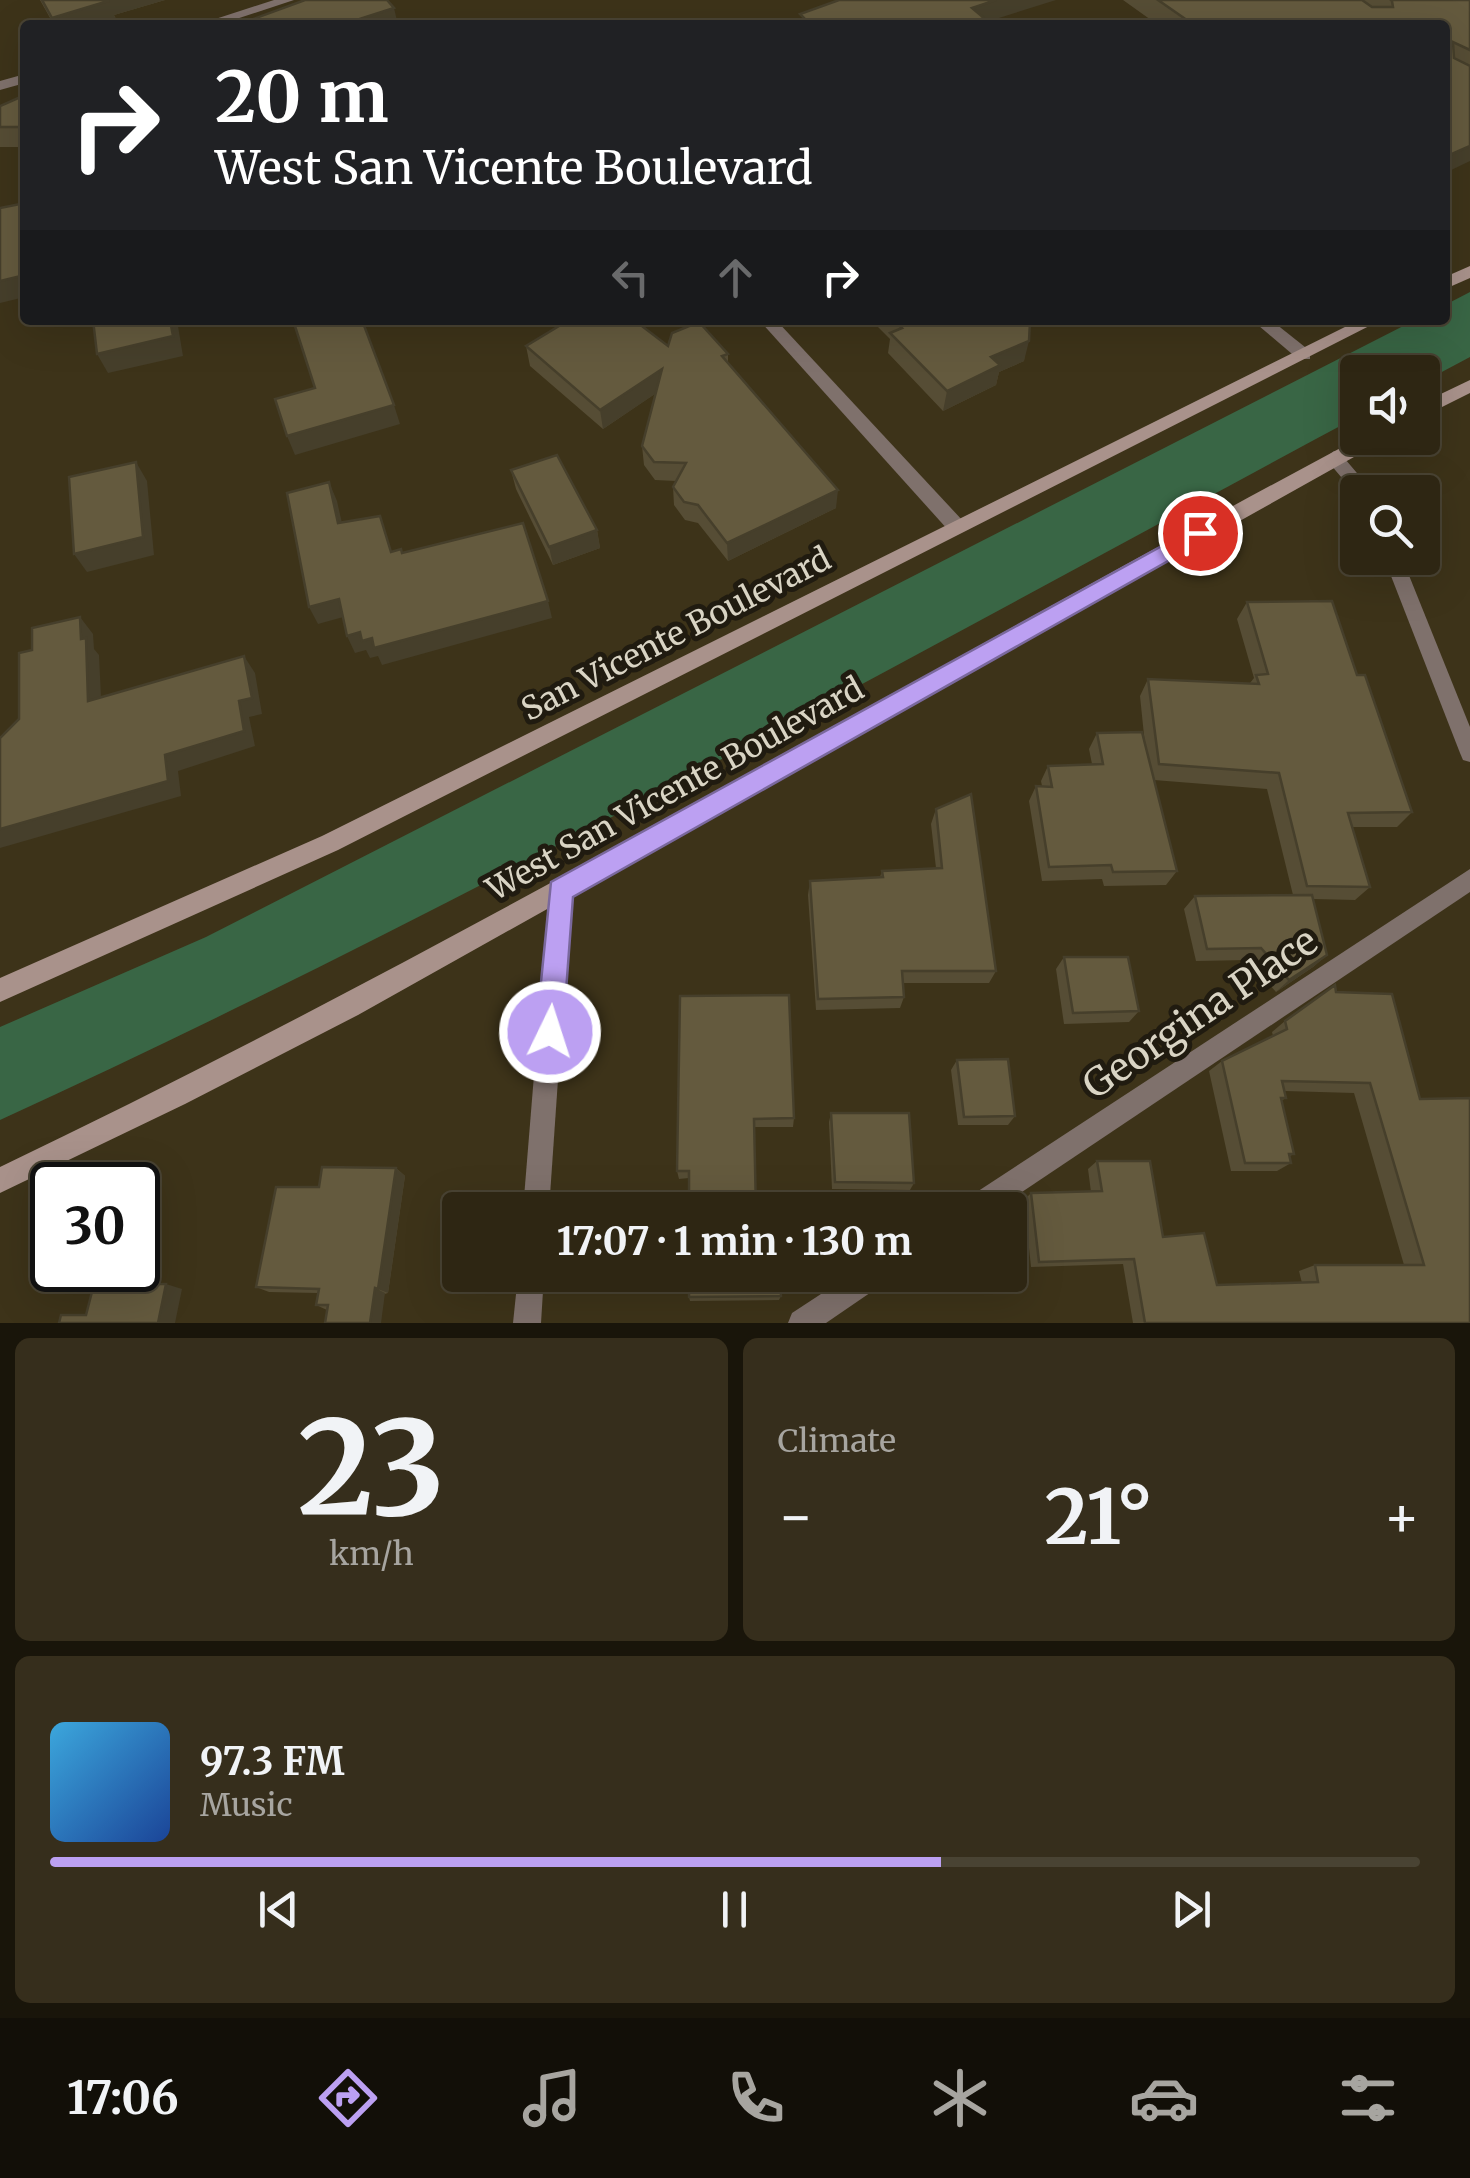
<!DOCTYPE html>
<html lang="en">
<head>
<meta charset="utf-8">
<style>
	:root { --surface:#2e2613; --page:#362e1c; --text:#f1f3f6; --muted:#a7a5a0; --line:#494333; --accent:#bca0f2 }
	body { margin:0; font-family:Merriweather,serif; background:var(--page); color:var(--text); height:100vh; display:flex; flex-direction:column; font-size:38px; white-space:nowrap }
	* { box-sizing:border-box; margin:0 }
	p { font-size:32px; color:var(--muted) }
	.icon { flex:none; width:55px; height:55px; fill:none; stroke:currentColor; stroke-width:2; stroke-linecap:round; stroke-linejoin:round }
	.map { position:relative; height:1323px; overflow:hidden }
	.sheet { display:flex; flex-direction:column; gap:15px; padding:15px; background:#19150a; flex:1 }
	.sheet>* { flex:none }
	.guide { position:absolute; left:20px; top:20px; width:1430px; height:305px; border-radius:10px; box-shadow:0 10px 40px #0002,0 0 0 2px var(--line); background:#202124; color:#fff; overflow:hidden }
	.fabs { position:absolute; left:1340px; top:355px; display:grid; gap:20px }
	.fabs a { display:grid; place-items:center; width:100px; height:100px; border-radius:10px; background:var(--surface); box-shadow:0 10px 40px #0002,0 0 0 2px var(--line); font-size:50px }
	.speed { position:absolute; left:30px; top:1162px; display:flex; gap:20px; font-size:50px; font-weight:700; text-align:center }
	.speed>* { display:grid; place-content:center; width:130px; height:130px; border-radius:50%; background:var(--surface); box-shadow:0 10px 40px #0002,0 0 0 2px var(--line); line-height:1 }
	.speed .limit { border:5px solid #111; border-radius:15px; background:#fff; color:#111 }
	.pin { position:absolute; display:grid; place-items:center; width:85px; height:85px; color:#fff; margin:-42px; border:5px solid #fff; border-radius:50%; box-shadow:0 2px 10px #0007 }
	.me { position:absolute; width:110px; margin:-55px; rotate:4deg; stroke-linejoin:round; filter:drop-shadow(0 0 8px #0008) }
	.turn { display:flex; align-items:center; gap:35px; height:210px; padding:0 30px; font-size:45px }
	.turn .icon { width:130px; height:130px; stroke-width:2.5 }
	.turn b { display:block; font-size:70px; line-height:85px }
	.lanes { display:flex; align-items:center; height:95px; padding:0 30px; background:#0003; justify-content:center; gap:50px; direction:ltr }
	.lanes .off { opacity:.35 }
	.big { font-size:75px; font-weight:700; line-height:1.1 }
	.sheet .tile { flex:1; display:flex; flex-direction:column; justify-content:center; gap:15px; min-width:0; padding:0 35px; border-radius:15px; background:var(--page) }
	.sheet .dial { align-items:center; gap:0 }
	.dial b { font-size:130px; line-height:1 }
	.song { display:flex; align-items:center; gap:30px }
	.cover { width:120px; height:120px; border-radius:15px; background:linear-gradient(135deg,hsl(200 70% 55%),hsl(220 70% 35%)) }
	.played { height:10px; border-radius:5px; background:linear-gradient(90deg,var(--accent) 65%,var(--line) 65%) }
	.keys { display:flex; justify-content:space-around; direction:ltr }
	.heat { display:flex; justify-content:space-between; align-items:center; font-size:55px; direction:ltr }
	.sheet .tiles { flex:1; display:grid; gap:15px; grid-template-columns:1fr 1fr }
	.tile:last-child { grid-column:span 2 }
	.trip { position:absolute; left:442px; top:1192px; width:585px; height:100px; border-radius:10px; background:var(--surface); box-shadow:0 10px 40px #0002,0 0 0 2px var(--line); font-weight:700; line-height:100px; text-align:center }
	.dock { display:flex; height:160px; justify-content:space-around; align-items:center; background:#120f08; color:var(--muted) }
	.dock .icon { width:70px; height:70px }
	.dock .active { color:var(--accent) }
	.dock b { font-size:45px; color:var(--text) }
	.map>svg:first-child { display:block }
</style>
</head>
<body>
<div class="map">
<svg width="1470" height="1323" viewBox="0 0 1470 1323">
	<rect width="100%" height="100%" fill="#3d3319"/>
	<!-- green -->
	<path fill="#396645" d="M1470,292V357L1423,382L1422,372H1358L1357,417C909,657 463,908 0,1120V1027L206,937L1415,320H1445V305Z"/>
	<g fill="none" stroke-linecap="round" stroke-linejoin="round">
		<!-- service -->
		<g fill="#7f716c" fill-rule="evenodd">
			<polygon points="1470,869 1470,892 995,1210 959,1210 963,1201"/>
			<polygon points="850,1275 887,1275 883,1284 826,1323 788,1323 792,1313"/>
		</g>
		<!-- minor -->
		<g fill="#7f716c" fill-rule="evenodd">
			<polygon points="274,0 294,0 218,25 197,25"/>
			<polygon points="25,74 25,83 0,90 0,81"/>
			<polygon points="759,320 776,320 963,521 965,526 963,531 949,531"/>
			<polygon points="1252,320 1271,320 1310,351 1310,359 1298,359"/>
			<polygon points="1334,451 1340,453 1373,492 1358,492 1358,497 1325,458"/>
			<polygon points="1384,558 1402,558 1470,727 1470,762 1463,760 1460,753"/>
			<polygon points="560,880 568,884 571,891 549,1210 523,1210 549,891 552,884"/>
			<polygon points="518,1275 544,1275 541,1323 513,1323"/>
		</g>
		<!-- secondary -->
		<g fill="#a9928b" fill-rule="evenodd">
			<polygon points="1470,266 1470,278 1445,289 1445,277"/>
			<polygon points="1359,320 1381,320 338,850 0,1002 0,978 322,836"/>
			<polygon points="1470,380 1470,393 1422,417 1422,403"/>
			<path d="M1359,438H1382L1379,443L358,1015L185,1104L0,1193V1167C464,945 906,680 1359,438Z"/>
		</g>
	</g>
	<!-- wall -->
	<g fill="#564d35">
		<polygon points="40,0 165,0 114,15 117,21 104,25 54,25"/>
		<polygon points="1123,0 1470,0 1470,161 1445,25 1158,25"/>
		<polygon points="25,95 25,147 0,147 0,106"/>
		<polygon points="871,320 1028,320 1024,361 999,372 996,385 943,411 888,353 890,339"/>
		<polygon points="526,346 668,346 728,354 728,363 836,508 728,561 698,523 685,520 674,505 673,487 676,481 655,480 644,465 642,446 656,393 603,429 530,366"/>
		<polygon points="511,470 597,530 600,548 553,565 516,489"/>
		<polygon points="1247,602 1357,675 1412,812 1397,827 1352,827 1370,887 1355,900 1313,899 1327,955 1313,967 1276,992 1248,960 1196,961 1184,909 1195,896 1293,895 1267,789 1154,780 1177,871 1166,885 1104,886 1102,879 1042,881 1029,801 1036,786 1042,786 1041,781 1048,766 1092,764 1089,749 1097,733 1145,745 1140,696 1148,679 1250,683 1254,678 1237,619"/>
		<polygon points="936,809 996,971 989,983 903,983 904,997 900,1008 816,1010 808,895 810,881 880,877 882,871 936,868 931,824"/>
		<polygon points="1064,957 1139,1011 1129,1022 1064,1024 1056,969"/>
		<polygon points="1336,992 1470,1323 1133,1323 1123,1264 1031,1267 1024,1200 1031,1193 1091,1192 1088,1169 1097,1161 1163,1237 1217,1285 1302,1283 1299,1271 1315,1265 1404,1265 1354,1093 1285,1091 1286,1098 1281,1101 1294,1154 1290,1156 1291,1163 1277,1171 1231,1171 1209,1071 1222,1061 1273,1036 1272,1032 1285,1021"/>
		<polygon points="680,996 794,1118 793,1127 754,1127 689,1178 679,1179 677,1171"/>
		<polygon points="957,1060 1015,1116 1008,1125 958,1125 951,1070"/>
		<polygon points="831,1113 914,1183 910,1190 832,1189 829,1122"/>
		<polygon points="396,1168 405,1176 388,1293 327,1310 316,1305 318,1293 269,1292 256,1287 319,1187"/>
		<polygon points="781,1296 779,1300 690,1301 689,1297"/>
	</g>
	<!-- shaded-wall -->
	<g fill="#463f2b">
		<polygon points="107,0 165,0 114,15 117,21 104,25 56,25 52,18"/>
		<polygon points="996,0 1056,0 983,23 983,25 965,25 972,8"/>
		<polygon points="394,8 398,25 341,25"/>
		<polygon points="1470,146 1470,161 1445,173 1445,157"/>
		<polygon points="25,275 25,297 0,303 0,281"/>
		<polygon points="170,320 177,320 183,356 108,373 97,354"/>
		<polygon points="1029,341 1024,361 999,372 996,385 943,411 947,391 991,357"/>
		<polygon points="662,369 664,388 603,429 600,410"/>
		<polygon points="394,405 400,424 295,455 287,436"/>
		<polygon points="136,462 147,481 154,555 87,572 74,554"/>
		<polygon points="329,482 337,501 346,541 338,523"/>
		<polygon points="838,490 836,508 728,561 727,543"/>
		<polygon points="597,530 600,548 553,565 549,547"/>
		<polygon points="339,599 347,616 318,624 309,607"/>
		<polygon points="548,601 552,618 382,665 378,656 370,658 366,650 355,653 347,636 360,632"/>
		<polygon points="80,617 93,634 94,649 99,655 102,718 88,701"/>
		<polygon points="244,656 255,673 262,714 249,717 255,746 178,771 181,796 0,848 0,858 0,829 165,755 239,701"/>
		<polygon points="1327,955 1313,967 1276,992 1289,980"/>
		<polygon points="396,1168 405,1176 388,1293 378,1289"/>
		<polygon points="166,1284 182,1289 175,1323 158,1323"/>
		<polygon points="375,1288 385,1293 381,1323 370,1323"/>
	</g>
	<!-- building -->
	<g fill="#645a3e" stroke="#463f2b" stroke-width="2.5">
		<polygon points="42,0 108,0 108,1 52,18"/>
		<polygon points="305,0 387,0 394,8 341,25 237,25"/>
		<polygon points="839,0 996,0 972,8 984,18 965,25 794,25 806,20 800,14"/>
		<polygon points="1158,0 1362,0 1372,7 1393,7 1392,1 1391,0 1470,0 1470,50 1453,42 1454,58 1470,66 1470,146 1445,157 1445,25 1194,25"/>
		<polygon points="25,95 25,127 0,127 0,106"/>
		<polygon points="25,203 25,275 0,281 0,208"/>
		<polygon points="93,320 170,320 173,336 97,354"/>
		<polygon points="293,320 362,320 394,405 287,436 275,399 315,388"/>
		<polygon points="569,320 634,320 668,346 672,333 699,322 728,354 722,356 838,490 727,543 698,505 684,502 673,487 686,463 654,462 642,446 662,369 600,410 526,346"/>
		<polygon points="893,320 1028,320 1030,322 1029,341 991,357 1000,365 947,391 890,333 902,328"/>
		<polygon points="557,455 597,530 549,547 511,470"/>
		<polygon points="136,462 143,537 74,554 69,477"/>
		<polygon points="329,482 338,523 380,516 391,552 401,549 402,553 523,523 548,601 374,648 372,638 362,641 360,632 347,636 339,599 309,607 287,493"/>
		<polygon points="1332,601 1357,675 1365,675 1412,812 1348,813 1370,887 1307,886 1279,773 1159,764 1148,679 1259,684 1256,675 1268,674 1247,602"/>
		<polygon points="80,617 81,639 86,638 88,701 244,656 252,698 239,701 244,731 165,755 168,781 0,829 0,738 19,719 19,653 32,650 32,628"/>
		<polygon points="1142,732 1177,871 1113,872 1111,865 1049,867 1036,786 1052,787 1048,766 1103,764 1097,733"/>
		<polygon points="971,794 996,971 902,971 904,997 818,999 810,881 883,877 882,871 942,868 936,809"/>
		<polygon points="1312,895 1327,955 1289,980 1261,948 1207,949 1195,896"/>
		<polygon points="1064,957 1128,957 1139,1011 1073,1013"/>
		<polygon points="1335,985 1336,992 1392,994 1420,1099 1470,1098 1470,1323 1145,1323 1134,1259 1039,1262 1031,1193 1102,1191 1097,1161 1150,1161 1163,1237 1204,1233 1217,1285 1318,1282 1315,1265 1424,1265 1370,1083 1282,1081 1286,1098 1281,1098 1294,1154 1289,1154 1291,1163 1245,1163 1222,1061 1287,1029 1285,1021"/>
		<polygon points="789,995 794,1118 754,1119 756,1210 689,1210 689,1171 677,1171 680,996"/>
		<polygon points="1008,1059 1015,1116 964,1117 957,1060"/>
		<polygon points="831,1113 909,1113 914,1183 835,1182"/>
		<polygon points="322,1167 396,1168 378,1289 375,1288 370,1323 325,1323 328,1305 316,1305 319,1289 256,1287 276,1187 319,1187"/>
		<polygon points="689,1275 780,1275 781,1296 689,1297"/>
		<polygon points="94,1284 166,1284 158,1323 59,1323 61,1315 86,1315"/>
	</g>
	<!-- route -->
	<polygon fill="#bca0f2" stroke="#7a689d" stroke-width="2.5" points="1200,525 1210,533 1207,539 573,897 563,1032 559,1042 550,1046 540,1042 536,1032 551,882"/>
	<g text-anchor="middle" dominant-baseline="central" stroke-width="10" stroke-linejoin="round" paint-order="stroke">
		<!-- street labels -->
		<g font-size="32" fill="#d9d4c4" stroke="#201b10">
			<text transform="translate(676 634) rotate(-27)">San Vicente Boulevard</text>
			<text transform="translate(675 789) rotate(-29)">West San Vicente Boulevard</text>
		</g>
		<!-- near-street labels -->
		<g font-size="38" fill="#d9d4c4" stroke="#201b10">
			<text transform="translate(1200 1013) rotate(-34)">Georgina Place</text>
		</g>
	</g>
</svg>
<div class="fabs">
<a><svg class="icon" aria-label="sound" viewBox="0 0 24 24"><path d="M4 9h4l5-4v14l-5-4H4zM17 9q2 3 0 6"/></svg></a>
<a><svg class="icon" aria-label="search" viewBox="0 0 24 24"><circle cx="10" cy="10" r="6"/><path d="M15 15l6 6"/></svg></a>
</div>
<div class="speed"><div class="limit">30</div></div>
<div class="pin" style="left:1200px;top:533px;background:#d93025"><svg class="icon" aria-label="arrive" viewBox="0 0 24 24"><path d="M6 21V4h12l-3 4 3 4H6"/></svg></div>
<svg class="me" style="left:550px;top:1032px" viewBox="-20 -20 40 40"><circle r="17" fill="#bca0f2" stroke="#fff" stroke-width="3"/><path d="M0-11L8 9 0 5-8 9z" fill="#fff"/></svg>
<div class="trip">17:07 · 1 min · 130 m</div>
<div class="guide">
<div class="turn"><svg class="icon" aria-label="right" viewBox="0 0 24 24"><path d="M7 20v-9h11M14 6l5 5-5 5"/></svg><div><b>20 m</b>West San Vicente Boulevard</div></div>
<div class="lanes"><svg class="icon off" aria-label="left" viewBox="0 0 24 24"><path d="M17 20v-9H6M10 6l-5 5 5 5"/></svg><svg class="icon off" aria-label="ahead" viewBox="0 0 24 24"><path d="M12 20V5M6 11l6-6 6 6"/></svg><svg class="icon" aria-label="right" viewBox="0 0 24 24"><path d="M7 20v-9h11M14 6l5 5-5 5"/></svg></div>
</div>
</div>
<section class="sheet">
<div class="tiles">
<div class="tile dial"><b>23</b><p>km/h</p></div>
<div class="tile"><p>Climate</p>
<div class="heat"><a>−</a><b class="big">21°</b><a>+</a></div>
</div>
<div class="tile">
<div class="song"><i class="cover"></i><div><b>97.3 FM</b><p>Music</p></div></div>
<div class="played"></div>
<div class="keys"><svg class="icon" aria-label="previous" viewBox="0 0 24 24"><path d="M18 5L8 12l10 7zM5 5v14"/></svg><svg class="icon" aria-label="pause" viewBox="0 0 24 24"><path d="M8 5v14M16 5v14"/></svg><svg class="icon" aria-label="next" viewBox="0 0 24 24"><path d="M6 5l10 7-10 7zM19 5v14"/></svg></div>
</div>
</div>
</section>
<nav class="dock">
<b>17:06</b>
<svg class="icon active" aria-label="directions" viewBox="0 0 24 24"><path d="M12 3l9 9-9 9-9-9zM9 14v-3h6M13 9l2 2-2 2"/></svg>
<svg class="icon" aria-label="music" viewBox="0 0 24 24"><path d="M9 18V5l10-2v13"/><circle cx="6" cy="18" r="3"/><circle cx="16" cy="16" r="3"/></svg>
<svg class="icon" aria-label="phone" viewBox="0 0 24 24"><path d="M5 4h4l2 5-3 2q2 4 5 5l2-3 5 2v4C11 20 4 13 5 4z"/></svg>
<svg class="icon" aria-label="climate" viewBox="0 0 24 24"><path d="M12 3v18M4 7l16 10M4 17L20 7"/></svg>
<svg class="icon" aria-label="car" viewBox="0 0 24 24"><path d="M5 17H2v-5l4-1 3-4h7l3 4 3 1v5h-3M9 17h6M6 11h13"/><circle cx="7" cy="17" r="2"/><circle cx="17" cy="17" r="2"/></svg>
<svg class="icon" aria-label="filters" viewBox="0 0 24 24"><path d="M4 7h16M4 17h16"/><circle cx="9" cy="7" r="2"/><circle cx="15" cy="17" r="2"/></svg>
</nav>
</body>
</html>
